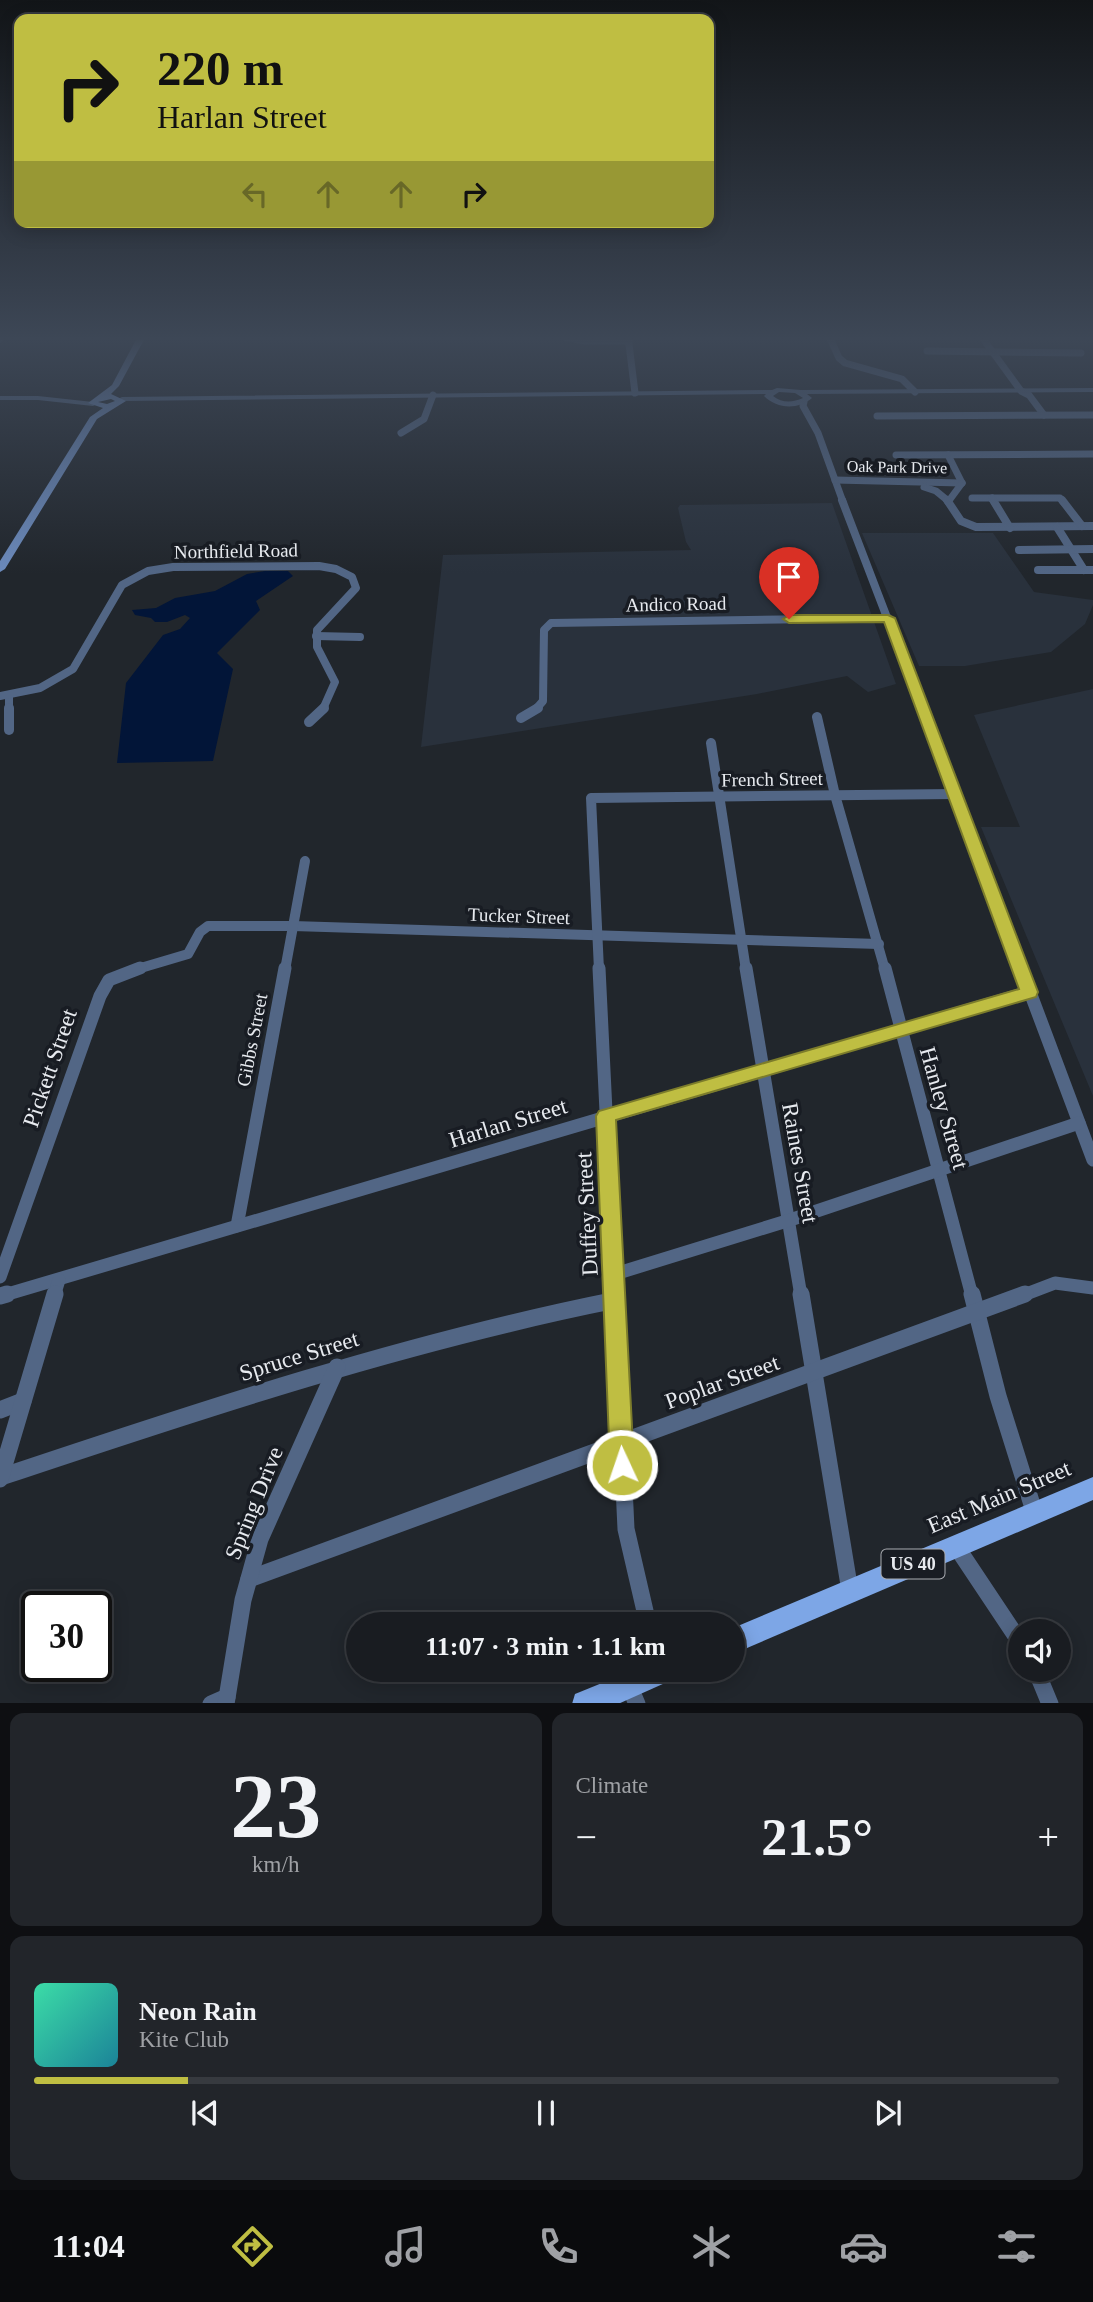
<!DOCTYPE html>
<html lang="en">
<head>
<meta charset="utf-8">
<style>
	:root { --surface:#191c21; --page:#22252a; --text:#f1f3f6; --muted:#9fa1a5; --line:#373a3f; --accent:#bfbe42 }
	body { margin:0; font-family:Georgia,serif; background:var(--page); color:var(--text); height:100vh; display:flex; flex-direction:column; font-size:26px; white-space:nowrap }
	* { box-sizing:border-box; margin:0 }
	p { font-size:23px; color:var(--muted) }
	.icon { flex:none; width:38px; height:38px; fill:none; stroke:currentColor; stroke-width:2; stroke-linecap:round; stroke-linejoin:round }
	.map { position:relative; height:1703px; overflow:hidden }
	.panel { display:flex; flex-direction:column; gap:10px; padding:10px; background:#0e0f12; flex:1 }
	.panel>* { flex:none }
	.top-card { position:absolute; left:14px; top:14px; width:700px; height:214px; border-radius:14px; box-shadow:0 4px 18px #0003,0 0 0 2px var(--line); background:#bfbe42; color:#111; overflow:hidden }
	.buttons { position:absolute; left:1008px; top:1619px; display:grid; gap:14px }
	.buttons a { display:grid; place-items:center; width:63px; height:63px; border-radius:50%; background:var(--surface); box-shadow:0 4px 18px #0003,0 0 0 2px var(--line); font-size:35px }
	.speed { position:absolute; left:21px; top:1591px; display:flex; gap:14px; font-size:35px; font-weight:700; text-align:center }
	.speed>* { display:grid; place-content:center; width:91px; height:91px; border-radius:50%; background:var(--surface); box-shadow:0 4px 18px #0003,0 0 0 2px var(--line); line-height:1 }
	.speed .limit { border:4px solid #111; border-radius:10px; background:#fff; color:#111 }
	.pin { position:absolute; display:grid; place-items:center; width:60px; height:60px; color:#fff; margin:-72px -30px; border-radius:50% 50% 50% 0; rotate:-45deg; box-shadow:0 0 7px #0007 }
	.pin .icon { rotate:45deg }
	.me { position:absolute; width:77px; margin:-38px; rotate:357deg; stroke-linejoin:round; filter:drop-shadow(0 0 5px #0008) }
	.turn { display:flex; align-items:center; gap:24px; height:147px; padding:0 28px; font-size:32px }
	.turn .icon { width:91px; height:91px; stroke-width:2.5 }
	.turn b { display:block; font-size:49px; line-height:60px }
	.lanes { display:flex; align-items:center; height:66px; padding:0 28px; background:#0003; justify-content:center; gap:35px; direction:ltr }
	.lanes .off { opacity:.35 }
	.big { font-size:52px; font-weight:700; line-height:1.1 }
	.panel .tile { flex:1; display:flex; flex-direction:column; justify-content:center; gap:10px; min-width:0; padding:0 24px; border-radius:14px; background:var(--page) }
	.panel .dial { align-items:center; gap:0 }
	.dial b { font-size:91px; line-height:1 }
	.song { display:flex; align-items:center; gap:21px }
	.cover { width:84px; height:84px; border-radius:10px; background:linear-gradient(135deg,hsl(160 70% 55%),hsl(190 70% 35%)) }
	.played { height:7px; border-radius:4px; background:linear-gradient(90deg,var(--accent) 15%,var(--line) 15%) }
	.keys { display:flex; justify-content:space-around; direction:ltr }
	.heat { display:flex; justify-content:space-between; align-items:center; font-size:38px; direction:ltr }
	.panel .tiles { flex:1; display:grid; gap:10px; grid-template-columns:1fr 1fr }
	.tile:last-child { grid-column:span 2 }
	.trip { position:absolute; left:346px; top:1612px; width:399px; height:70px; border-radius:35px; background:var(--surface); box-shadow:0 4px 18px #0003,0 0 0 2px var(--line); font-weight:700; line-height:70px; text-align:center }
	.dock { display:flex; height:112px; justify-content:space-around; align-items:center; background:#0a0b0d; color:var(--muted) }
	.dock .icon { width:49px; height:49px }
	.dock .active { color:var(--accent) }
	.dock b { font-size:32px; color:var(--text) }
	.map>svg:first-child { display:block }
</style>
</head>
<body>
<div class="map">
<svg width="1093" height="1704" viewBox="0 0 1093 1704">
	<rect width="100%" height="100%" fill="#21262c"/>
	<!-- built -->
	<g fill="#29313c">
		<polygon points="832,503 896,684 868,692 847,676 757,694 421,747 443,555 691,550 686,542 678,508 680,505"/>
		<polygon points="862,533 993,533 1034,592 1093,600 1093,605 1085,624 1051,652 965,666 919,666"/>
		<polygon points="1093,689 1093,1096 981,827 1020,827 974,715"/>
	</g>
	<!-- water -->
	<polygon fill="#021538" points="265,571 288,571 293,576 256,601 260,610 217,653 233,669 213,761 117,763 126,683 163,635 180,629 190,618 185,615 167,622 155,622 151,618 135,615 132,610 156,608 175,598 215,591 247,574"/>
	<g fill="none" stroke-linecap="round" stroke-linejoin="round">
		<!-- minor-far4 -->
		<g stroke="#526685" stroke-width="7">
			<polyline points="559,336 584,341 629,341"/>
			<polyline points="628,336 635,393"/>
			<polyline points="829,336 839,358 845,363 902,379 915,392"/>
			<polyline points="981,336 1021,391 1029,395 1044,415"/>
			<polyline points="0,339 3,336"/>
			<polyline points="927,351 1081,353"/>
			<polyline points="804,402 803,406 818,433 843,502"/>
			<polyline points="877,416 1093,415"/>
			<polyline points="401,433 424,419 433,395"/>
			<polyline points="896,455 1093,454"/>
			<polyline points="948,455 962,483"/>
			<polyline points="835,480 962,483"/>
			<polyline points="924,487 936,491 947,500"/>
			<polyline points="972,498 1060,498 1063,502"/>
			<polyline points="992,498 994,502"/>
			<polyline points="948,502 962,483"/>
		</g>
		<!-- minor-far3 -->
		<g stroke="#526685" stroke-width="8">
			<polyline points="842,500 922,709"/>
			<polyline points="947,500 961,521 976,527 1093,526"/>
			<polyline points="993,500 1010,528"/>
			<polyline points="1062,500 1082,526"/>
			<polyline points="1057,527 1084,570"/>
			<polyline points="1019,550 1093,549"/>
			<polyline points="1038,570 1093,570"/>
			<polyline points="316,636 360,637"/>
			<polyline points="9,695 9,709"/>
			<polyline points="0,696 40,688 73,669 122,585 148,571 173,567 319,566 336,569 352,577 356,588 317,630 317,647 335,682 323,709"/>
			<polyline points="536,709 543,701 544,630 551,623 888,618"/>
		</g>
		<!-- minor-far2 -->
		<g stroke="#526685" stroke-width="10">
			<polyline points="9,708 9,730"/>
			<polyline points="922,708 1021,970"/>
			<polyline points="817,717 835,795 885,970"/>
			<polyline points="521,718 538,708"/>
			<polyline points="309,722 324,708"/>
			<polyline points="711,743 746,970"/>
			<polyline points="134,970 188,954 200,932 208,926 293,926 879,944"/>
			<polyline points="285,970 305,861"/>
			<polyline points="599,970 591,798 955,794"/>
		</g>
		<!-- minor-far1 -->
		<g stroke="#526685" stroke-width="13">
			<polyline points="599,968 615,1296"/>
			<polyline points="746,968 801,1296"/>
			<polyline points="885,968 972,1296"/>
			<polyline points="1021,968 1093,1160"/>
			<polyline points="237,1226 285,968"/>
			<polyline points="615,1274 790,1220 1079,1123"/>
			<polyline points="0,1277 100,996 109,980 140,968"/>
			<polyline points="1,1296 1029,992"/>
			<polyline points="54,1296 59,1280"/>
			<polyline points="1021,1296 1055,1283 1093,1288"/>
		</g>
		<!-- minor -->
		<g stroke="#526685" stroke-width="17">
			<polyline points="615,1294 626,1529 648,1624"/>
			<polyline points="801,1294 850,1591"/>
			<polyline points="972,1294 998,1396 1034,1511"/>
			<polyline points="0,1296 7,1294"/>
			<polyline points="0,1410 23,1401"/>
			<path d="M1,1477C204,1409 406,1342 616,1300"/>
			<polyline points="0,1479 55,1294"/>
			<polyline points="956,1546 1020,1642"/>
			<polyline points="249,1579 1025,1294"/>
			<polyline points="1036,1670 1050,1704"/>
			<polyline points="629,1685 637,1704"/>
			<polyline points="211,1704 227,1697"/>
			<polyline points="226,1704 243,1600 260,1539 337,1367"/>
		</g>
		<!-- tertiary -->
		<g fill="#526685" fill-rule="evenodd">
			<path d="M777,388L801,390L1093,388V392L807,394L812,398C798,410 777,409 764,396L766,394L122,401L118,399L122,397L772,390ZM779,392L795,393L803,398C792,403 782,403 773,396Z"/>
			<polygon points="0,396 38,396 93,402 97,404 93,406 38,400 0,400"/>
		</g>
		<!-- secondary -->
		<path fill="#6b8abc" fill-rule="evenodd" d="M138,336H146L119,386L111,394L126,401L97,419L5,569L0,572V561L90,417L103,408L88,403L112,385ZM111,399L115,401L107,404L98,402Z"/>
		<!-- primary -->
		<g fill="#7da6e6" fill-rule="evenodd">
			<polygon points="1093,1477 1093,1500 733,1654 733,1628"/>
			<polygon points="634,1670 678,1670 674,1679 618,1704 572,1704 575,1694"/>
		</g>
	</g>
	<!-- sky -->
	<linearGradient id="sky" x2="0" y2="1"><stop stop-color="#121518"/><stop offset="0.59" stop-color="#3d4756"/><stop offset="1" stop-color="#3d4756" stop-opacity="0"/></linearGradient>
	<rect width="1093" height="574" fill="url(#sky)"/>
	<!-- route -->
	<polygon fill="#bfbe42" stroke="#7c7c2b" stroke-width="2" points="888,615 895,618 1038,992 1036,997 616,1120 634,1465 631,1473 622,1476 614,1473 610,1465 596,1116 599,1111 1019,989 884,622 789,623 783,619 789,615"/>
	<g text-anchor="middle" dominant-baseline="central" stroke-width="7" stroke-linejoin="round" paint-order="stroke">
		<!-- far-street labels -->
		<g font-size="16" fill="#e7eaef" stroke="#181c23">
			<text transform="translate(897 467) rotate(1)">Oak Park Drive</text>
		</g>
		<!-- shield labels -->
		<rect fill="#181c23" stroke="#a9acb2" stroke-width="2" x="881.5" y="1549.5" width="63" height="29" rx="5"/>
		<g font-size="18" font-weight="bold" fill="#e7eaef">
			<text x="913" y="1564">US 40</text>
		</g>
		<!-- street labels -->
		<g font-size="19" fill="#e7eaef" stroke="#181c23">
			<text transform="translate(236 551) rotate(-1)">Northfield Road</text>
			<text transform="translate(676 604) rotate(-1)">Andico Road</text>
			<text transform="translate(772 779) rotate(-1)">French Street</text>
			<text transform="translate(519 916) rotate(2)">Tucker Street</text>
			<text transform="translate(252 1040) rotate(-79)">Gibbs Street</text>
		</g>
		<!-- near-street labels -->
		<g font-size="23" fill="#e7eaef" stroke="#181c23">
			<text transform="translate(50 1068) rotate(-71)">Pickett Street</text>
			<text transform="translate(944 1108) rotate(74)">Hanley Street</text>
			<text transform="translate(508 1123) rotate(-17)">Harlan Street</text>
			<text transform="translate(800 1163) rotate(80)">Raines Street</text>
			<text transform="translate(587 1214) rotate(-93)">Duffey Street</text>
			<text transform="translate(299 1356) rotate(-17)">Spruce Street</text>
			<text transform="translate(722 1382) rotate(-20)">Poplar Street</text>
			<text transform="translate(999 1497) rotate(-23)">East Main Street</text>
			<text transform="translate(254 1503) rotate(-68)">Spring Drive</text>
		</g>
	</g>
</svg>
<div class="buttons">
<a><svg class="icon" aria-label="sound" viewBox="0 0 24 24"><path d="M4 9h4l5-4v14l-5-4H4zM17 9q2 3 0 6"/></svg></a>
</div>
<div class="speed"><div class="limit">30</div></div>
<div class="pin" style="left:789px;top:619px;background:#d93025"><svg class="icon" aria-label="arrive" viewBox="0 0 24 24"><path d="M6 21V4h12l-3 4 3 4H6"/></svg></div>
<svg class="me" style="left:622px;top:1465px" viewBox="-20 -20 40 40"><circle r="17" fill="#bfbe42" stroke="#fff" stroke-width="3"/><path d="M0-11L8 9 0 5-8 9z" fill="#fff"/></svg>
<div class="trip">11:07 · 3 min · 1.1 km</div>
<div class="top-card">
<div class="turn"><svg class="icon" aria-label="right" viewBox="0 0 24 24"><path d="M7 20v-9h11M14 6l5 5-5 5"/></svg><div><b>220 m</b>Harlan Street</div></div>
<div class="lanes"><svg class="icon off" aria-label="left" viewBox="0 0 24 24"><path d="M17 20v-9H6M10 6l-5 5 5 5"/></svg><svg class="icon off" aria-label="ahead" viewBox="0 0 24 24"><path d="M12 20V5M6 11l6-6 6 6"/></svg><svg class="icon off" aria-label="ahead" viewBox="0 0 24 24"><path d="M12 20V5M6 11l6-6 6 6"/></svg><svg class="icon" aria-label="right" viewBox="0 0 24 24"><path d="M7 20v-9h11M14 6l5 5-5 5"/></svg></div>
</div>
</div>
<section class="panel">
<div class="tiles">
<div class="tile dial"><b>23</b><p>km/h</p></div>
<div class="tile"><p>Climate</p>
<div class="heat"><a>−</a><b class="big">21.5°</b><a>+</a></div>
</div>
<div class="tile">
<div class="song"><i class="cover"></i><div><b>Neon Rain</b><p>Kite Club</p></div></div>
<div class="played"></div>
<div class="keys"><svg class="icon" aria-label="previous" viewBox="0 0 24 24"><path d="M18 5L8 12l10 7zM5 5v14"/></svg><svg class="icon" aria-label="pause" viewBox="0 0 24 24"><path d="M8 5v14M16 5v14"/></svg><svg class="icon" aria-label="next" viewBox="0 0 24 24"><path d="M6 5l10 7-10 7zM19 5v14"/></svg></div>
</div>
</div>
</section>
<nav class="dock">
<b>11:04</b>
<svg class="icon active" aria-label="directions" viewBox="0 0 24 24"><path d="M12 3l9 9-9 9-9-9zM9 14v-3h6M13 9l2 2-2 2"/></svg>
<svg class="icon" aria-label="music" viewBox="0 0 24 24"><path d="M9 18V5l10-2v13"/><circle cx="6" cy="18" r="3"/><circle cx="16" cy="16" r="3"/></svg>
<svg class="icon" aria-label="phone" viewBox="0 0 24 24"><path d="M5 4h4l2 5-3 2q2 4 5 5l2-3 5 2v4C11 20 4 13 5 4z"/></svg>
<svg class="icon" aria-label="climate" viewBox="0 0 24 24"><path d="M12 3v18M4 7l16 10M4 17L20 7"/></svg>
<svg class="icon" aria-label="car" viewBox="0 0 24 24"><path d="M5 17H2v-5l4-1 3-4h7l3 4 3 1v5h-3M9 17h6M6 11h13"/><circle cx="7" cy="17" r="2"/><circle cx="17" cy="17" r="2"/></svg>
<svg class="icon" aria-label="filters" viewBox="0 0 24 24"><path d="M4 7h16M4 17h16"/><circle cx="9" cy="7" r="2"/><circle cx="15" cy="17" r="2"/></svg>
</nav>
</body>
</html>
